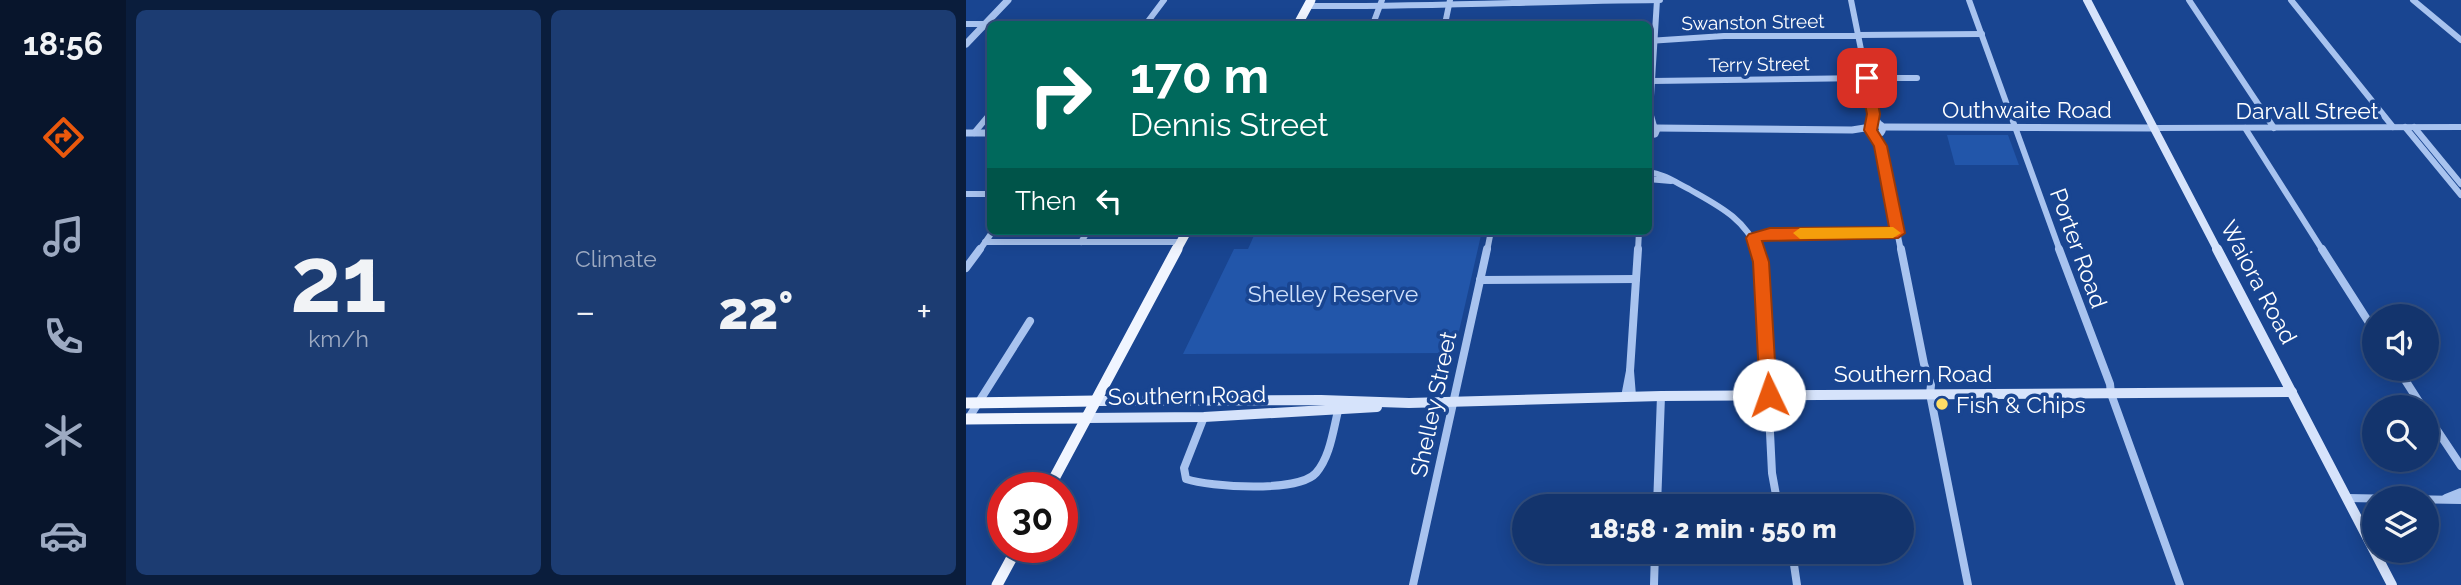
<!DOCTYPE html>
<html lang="en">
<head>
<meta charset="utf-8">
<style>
	:root { --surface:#13346d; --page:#1c3c72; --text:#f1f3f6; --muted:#9daac2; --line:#324f80; --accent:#ea580c }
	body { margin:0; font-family:Raleway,sans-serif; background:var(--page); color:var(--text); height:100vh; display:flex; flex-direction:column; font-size:26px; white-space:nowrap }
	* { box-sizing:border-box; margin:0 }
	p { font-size:23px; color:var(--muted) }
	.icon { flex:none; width:38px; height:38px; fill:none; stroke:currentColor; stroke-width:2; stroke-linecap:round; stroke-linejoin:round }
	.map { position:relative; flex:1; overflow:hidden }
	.details { display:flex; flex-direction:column; gap:10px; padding:10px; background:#0a1d3c; width:840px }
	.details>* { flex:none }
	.hud { position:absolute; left:21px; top:21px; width:665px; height:214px; border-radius:10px; box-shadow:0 4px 18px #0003,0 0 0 2px var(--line); background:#00695c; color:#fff; overflow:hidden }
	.buttons { position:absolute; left:1396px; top:304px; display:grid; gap:14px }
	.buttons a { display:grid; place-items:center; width:77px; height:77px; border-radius:50%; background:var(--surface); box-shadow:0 4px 18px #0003,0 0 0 2px var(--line); font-size:35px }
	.speed { position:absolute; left:21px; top:472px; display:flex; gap:14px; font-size:35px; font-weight:700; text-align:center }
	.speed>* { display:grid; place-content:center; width:91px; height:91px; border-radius:50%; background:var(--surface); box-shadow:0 4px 18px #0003,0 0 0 2px var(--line); line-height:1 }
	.speed .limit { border:10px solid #d22; background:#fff; color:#111 }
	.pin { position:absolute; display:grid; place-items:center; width:60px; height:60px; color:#fff; margin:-30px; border-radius:14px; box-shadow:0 4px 10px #0006 }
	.me { position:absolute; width:77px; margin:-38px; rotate:357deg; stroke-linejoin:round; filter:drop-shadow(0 0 5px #0008) }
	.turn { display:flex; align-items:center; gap:24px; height:147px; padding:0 28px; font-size:32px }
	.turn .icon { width:91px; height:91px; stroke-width:2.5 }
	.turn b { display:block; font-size:49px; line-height:60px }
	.then { display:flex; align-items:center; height:66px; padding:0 28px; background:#0003; gap:14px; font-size:26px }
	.big { font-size:52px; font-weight:800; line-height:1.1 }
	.details .tile { flex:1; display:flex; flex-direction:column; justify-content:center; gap:10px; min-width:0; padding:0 24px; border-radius:10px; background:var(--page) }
	.details .dial { align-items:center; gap:0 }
	.dial b { font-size:91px; line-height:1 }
	.heat { display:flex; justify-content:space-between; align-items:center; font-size:38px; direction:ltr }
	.details .tiles { flex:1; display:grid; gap:10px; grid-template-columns:repeat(2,1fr) }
	.trip { position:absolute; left:546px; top:494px; width:402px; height:70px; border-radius:35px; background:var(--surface); box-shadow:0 4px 18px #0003,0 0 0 2px var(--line); font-weight:800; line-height:70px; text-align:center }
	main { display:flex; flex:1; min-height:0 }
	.tabs { display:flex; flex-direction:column; width:126px; justify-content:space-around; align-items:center; background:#08152c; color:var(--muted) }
	.tabs .icon { width:49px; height:49px }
	.tabs .selected { color:var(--accent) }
	.tabs b { font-size:32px; color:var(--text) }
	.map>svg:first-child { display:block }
</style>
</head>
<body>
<main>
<nav class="tabs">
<b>18:56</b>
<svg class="icon selected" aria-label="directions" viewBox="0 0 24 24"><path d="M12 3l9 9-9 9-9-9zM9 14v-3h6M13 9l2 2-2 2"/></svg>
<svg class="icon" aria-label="music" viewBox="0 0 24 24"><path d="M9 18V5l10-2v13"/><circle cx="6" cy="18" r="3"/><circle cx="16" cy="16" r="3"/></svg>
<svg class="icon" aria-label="phone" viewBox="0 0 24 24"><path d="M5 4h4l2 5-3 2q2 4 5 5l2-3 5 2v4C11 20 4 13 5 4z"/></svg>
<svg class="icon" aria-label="climate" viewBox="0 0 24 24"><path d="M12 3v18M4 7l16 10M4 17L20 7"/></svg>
<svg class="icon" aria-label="car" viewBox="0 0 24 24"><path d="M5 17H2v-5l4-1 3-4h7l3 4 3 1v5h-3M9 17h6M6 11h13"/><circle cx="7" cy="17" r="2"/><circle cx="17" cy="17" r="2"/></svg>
</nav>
<section class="details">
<div class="tiles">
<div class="tile dial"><b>21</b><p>km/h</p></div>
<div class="tile"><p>Climate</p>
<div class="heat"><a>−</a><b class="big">22°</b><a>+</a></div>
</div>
</div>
</section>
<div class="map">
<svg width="1495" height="585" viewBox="0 0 1495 585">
	<rect width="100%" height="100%" fill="#194591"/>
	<!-- green -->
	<g fill="#2256aa">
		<polygon points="981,135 1042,135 1053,165 989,165"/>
		<polygon points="290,231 516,231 488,353 217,354 268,249 282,249"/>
	</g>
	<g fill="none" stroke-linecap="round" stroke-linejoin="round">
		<!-- minor-far1 -->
		<g stroke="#a8c3ef" stroke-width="6">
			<polyline points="885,0 908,114 914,126"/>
			<polyline points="1003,0 1094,251"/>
			<polyline points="1223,0 1308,128"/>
			<polyline points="1325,0 1427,127"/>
			<polyline points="1447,0 1495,40"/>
			<path d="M342,6C460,7 576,1 694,0"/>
			<polyline points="0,24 244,24"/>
			<polyline points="180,24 198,0"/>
			<polyline points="407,24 416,0"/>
			<polyline points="479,24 484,0"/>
			<polyline points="892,35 1016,34"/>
			<polyline points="682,41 758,36 892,36"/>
			<polyline points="901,78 951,78"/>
			<polyline points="686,81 901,78"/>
			<polyline points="688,126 684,112 691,0"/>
			<polyline points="1439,127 1495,195"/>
			<polyline points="1448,127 1495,184"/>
			<polyline points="1188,128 1495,127"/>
			<polyline points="1279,128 1357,251"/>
			<polyline points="8,133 24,114"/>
			<polyline points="908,133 914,146 935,251"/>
			<path d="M682,172C698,174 709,182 723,189C751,205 779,218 792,251"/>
			<polyline points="682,179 705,181"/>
			<polyline points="0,194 24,194"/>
			<polyline points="788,238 809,233 932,233"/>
			<polyline points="19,242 214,242"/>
			<polyline points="115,242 122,231"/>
			<polyline points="13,251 27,231"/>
			<polyline points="521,251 525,231"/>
			<polyline points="672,251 673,231"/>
		</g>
		<!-- minor -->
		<g stroke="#a8c3ef" stroke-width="8">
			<polyline points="791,249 796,270 806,473 812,506"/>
			<polyline points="935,249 958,364 965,385 964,394 1002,585"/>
			<polyline points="1093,249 1144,384 1145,393"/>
			<polyline points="1356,249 1409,332"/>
			<polyline points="0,268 14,249"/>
			<polyline points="514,280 670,279"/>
			<polyline points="1432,369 1457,408"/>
			<polyline points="664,371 666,396"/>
			<polyline points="1144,391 1214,585"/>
			<polyline points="659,397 664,371 672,249"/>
			<polyline points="1461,415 1495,466"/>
			<path d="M238,417L218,468L220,479C244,487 332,493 350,473C364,457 367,431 372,411"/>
			<polyline points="2,419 64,321"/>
			<polyline points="1381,498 1495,500"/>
			<polyline points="1480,498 1495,492"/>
			<polyline points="691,506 695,396"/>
			<polyline points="826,551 831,585"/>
			<polyline points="447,585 521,249"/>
			<polyline points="688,585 689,551"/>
		</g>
		<!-- tertiary -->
		<g stroke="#a8c3ef" stroke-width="7">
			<polyline points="0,44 42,0"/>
			<circle cx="911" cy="129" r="5.5"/>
			<polyline points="682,125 691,129 689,134 682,135"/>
			<polyline points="916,127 1188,128"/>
			<polyline points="690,128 886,130 905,127"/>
			<polyline points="0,133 24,133"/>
		</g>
		<!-- secondary-far1 -->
		<polyline stroke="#d6e3fb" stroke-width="8" points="1121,0 1252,251"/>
		<!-- secondary -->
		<g stroke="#d6e3fb" stroke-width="10">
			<polyline points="1251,249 1426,585"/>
			<polyline points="129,401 355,400 443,403 695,396 1326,392"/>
			<polyline points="120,418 238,417 411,407"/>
		</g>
		<!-- primary-far1 -->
		<g stroke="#f0f5ff" stroke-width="9">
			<polyline points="332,24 345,0"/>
			<polyline points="210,251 221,231"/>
		</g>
		<!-- primary -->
		<g stroke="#f0f5ff" stroke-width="11">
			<polyline points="0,403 129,401"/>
			<polyline points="0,419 120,418"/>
			<polyline points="83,488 211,249"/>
			<polyline points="31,585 51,548"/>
		</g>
	</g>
	<!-- route -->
	<polygon fill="#ea580c" stroke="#983908" stroke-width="2" points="901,74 907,78 914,114 911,130 921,146 939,233 932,238 796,241 803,262 811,395 809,400 803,402 796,400 794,395 787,262 780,238 783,234 804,228 923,227 908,146 898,130 901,114 894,78"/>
	<!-- slow -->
	<polygon fill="#f59e0b" points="927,227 935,233 927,238 834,239 827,233 834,228"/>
	<!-- markers -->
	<circle fill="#fd6" stroke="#194591" stroke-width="2.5" cx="976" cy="404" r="7"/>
	<g text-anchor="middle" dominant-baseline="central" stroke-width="7" stroke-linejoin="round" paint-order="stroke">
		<!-- far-street labels -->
		<g font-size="19" fill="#fff" stroke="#194591">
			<text transform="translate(787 22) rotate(-1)">Swanston Street</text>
			<text transform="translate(793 64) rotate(-1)">Terry Street</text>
		</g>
		<!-- street labels -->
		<g font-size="23" fill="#fff" stroke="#194591">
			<text x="1061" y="109">Outhwaite Road</text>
			<text x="1341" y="110">Darvall Street</text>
			<text transform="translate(1113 248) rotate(70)">Porter Road</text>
			<text transform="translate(1293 282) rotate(62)">Waiora Road</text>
			<text x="947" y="373">Southern Road</text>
			<text transform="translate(221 395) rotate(-1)">Southern Road</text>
			<text transform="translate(467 404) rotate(-78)">Shelley Street</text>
		</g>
		<!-- park labels -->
		<g font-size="23" fill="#cfe0fb" stroke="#194591">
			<text x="367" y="293">Shelley Reserve</text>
		</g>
		<!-- poi labels -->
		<g font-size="23" fill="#fff" stroke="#194591" text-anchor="start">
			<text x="990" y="404">Fish &amp; Chips</text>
		</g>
	</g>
</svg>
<div class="buttons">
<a><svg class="icon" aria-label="sound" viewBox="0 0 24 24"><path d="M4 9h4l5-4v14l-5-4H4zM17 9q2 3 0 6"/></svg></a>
<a><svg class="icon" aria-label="search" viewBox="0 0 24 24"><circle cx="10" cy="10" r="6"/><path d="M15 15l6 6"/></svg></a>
<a><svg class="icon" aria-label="layers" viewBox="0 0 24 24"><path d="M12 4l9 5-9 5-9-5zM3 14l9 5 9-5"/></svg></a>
</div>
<div class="speed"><div class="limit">30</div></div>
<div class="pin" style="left:901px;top:78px;background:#d93025"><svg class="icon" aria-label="arrive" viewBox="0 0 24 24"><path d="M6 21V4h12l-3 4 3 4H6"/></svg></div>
<svg class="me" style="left:803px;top:395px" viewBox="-20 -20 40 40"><circle r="19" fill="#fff"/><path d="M0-13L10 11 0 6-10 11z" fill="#ea580c"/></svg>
<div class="trip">18:58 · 2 min · 550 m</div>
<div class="hud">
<div class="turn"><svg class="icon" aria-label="right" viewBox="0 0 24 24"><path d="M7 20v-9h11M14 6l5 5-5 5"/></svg><div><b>170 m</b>Dennis Street</div></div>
<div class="then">Then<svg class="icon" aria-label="left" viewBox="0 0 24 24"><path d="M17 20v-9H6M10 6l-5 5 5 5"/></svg></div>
</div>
</div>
</main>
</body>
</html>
